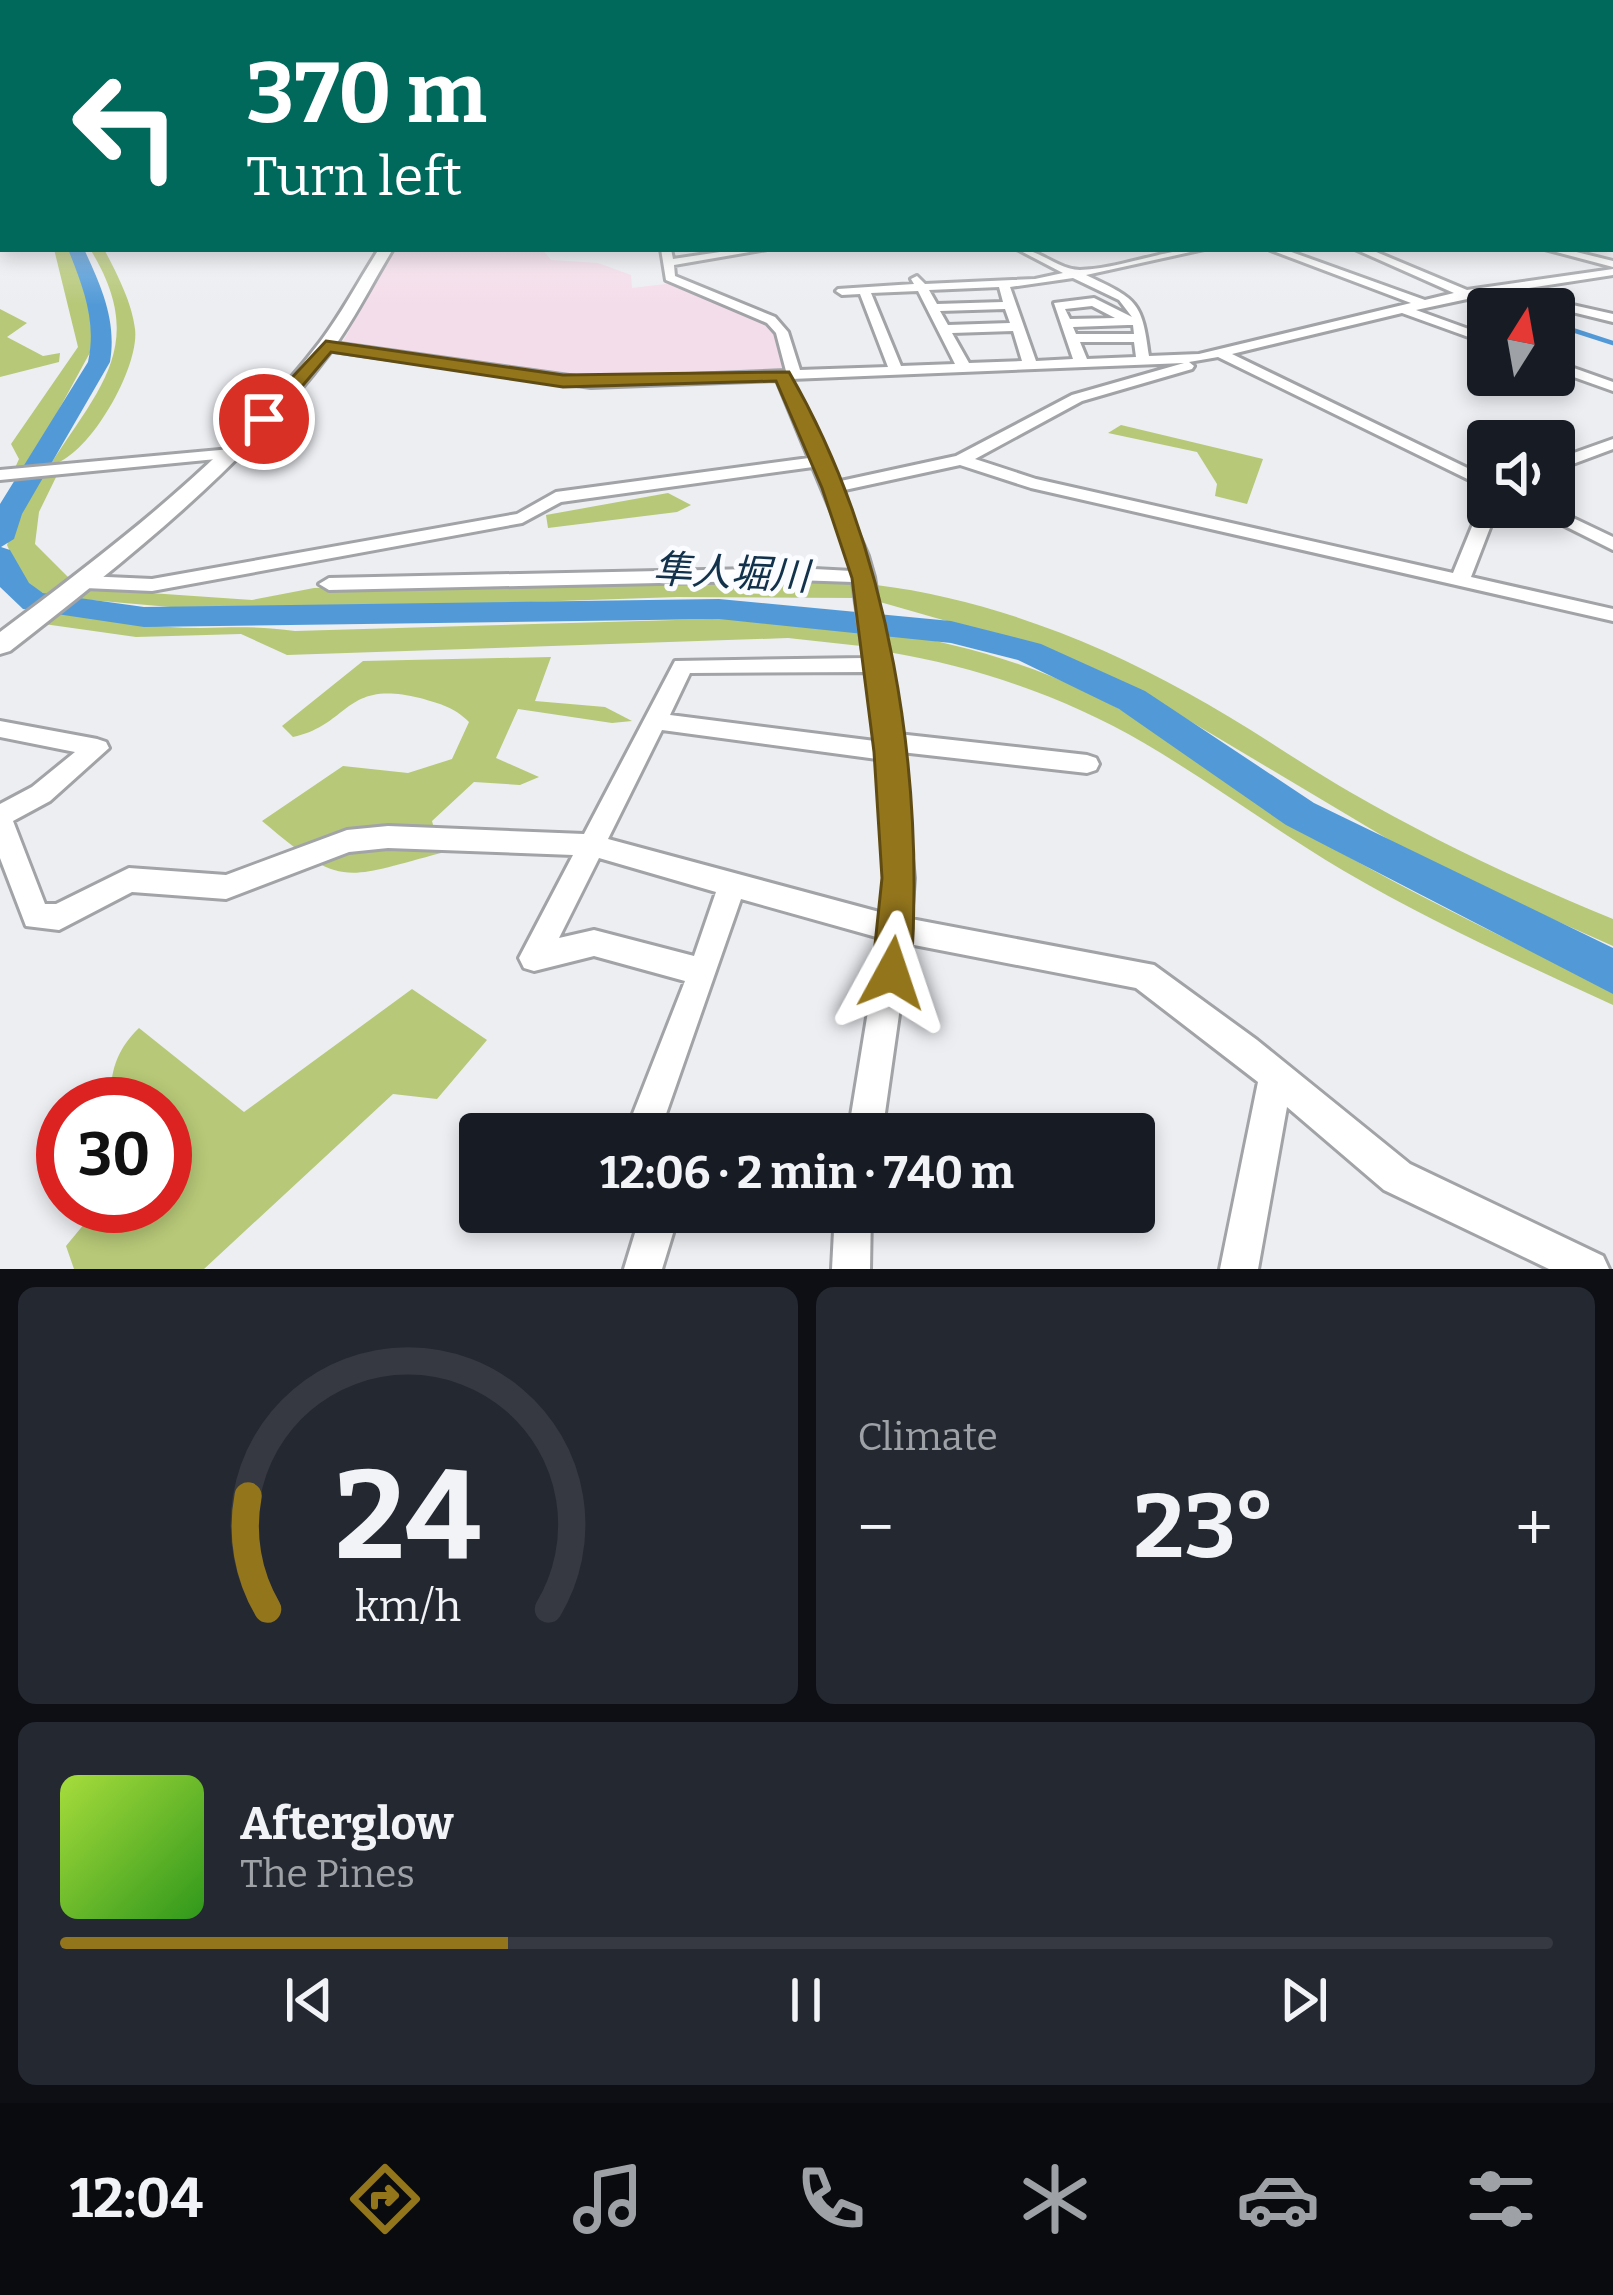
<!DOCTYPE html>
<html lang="en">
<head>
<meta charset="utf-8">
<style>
	:root { --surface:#171b24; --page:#242831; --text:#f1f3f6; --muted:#9ea1a6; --line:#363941; --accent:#93751c }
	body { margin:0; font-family:Bitter,"Noto Sans JP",serif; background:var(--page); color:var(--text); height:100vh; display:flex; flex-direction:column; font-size:45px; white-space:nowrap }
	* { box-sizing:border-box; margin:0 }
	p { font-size:39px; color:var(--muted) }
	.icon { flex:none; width:66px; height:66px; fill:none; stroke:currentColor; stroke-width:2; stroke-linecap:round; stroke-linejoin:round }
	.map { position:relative; height:1269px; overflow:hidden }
	.details { display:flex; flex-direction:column; gap:18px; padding:18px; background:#0d0f14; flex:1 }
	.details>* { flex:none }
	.guide { position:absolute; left:0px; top:0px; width:1614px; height:252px; box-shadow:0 6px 18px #0003; background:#00695c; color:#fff; overflow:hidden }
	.needle { width:78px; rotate:11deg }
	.tools { position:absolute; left:1467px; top:288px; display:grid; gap:24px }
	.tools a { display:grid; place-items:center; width:108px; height:108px; border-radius:12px; background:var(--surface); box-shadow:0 6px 18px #0003; font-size:60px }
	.speed { position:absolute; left:36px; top:1077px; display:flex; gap:24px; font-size:60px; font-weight:700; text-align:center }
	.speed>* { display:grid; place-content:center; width:156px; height:156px; border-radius:50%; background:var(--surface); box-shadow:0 6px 18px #0003; line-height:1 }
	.speed .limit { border:18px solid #d22; background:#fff; color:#111 }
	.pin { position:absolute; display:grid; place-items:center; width:102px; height:102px; color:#fff; margin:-51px; border:6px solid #fff; border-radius:50%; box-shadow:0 3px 12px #0007 }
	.me { position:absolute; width:132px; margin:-66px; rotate:5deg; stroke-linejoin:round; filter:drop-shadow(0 0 9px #0008) }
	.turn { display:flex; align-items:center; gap:42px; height:252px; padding:0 48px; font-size:54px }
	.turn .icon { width:156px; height:156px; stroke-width:2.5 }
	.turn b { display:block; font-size:84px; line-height:102px }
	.big { font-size:90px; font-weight:700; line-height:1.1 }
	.details .widget { flex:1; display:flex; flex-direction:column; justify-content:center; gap:18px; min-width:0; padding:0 42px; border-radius:18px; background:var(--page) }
	.details .dial { align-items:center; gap:0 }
	.dial svg { height:312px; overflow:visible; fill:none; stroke:var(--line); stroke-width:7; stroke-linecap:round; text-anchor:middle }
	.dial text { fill:var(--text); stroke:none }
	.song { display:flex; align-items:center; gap:36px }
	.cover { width:144px; height:144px; border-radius:18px; background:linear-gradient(135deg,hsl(80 70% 55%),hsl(110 70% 35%)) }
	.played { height:12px; border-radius:6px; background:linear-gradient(90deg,var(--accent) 30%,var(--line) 30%) }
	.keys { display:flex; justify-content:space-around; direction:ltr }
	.heat { display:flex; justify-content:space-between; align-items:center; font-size:66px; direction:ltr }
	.details .tiles { flex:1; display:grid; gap:18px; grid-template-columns:1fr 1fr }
	.widget:last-child { grid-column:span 2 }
	.trip { position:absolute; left:459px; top:1113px; width:696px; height:120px; border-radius:12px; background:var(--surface); box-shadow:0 6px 18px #0003; font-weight:700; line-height:120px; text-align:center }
	.dock { display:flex; height:192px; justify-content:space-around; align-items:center; background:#090b0e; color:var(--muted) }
	.dock .icon { width:84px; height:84px }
	.dock .selected { color:var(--accent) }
	.dock b { font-size:54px; color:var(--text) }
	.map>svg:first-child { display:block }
</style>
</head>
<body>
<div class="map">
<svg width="1613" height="1269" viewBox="0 0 1613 1269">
	<rect width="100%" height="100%" fill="#eceef2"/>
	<!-- industrial -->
	<polygon fill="#f4ddea" points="542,249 551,260 598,263 631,275 632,288 674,283 756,315 777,332 787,370 632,380 562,378 341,345 394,250"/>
	<!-- green -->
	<g fill="#b7c878">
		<path d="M54,249H69C81,278 94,316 93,347L27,468L14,470L19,459L11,444L78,347Z"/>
		<path d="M90,249H104C116,272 132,302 135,329C140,367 88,459 50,465C101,386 148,343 90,249Z"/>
		<polygon points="0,309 27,323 7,337 43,356 60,353 59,362 0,377"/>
		<polygon points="1121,425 1263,459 1247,504 1215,496 1217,484 1197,452 1108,433"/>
		<polygon points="59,471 39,512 35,544 71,580 48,596 23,581 7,545 24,499 44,473"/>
		<polygon points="668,493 691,505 677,512 548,528 546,515"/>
		<polygon points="715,578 853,582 856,598 677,597 228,612 78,599 92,589 252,600 314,588"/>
		<path d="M876,585C983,598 1093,640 1186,692C1242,722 1295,760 1350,792C1435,841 1522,882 1613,919V946L1433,866L1158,702L1034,646L880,602Z"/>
		<path d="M60,612C107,621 154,628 201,628C234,627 262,626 295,631L778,617L860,625L861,646L788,638L287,655L241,634L136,637L44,624Z"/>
		<path d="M887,631C956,644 1023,661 1087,692C1169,732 1241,794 1319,840C1414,895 1514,943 1613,990V1005C1522,963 1431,922 1344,871C1276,831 1212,783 1144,743C1066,697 977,667 888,652Z"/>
		<path d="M551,657L535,701L605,707L632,721L612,723L518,709L496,758L539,777L520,785L474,782L432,821L441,853C342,879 343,889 262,821L343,766L408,773L452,759L469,722C454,707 441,704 420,698C344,679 351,724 293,737L282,726L363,661Z"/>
		<path d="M412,989L487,1040L437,1099L393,1094L204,1269H74L66,1246L99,1206H165V1104H111C109,1073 117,1049 139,1028L244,1112Z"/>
	</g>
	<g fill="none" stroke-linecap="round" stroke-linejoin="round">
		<!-- stream-far1 -->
		<polyline stroke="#529ad7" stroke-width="3" points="1354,249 1406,271"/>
		<!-- stream -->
		<g stroke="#529ad7" stroke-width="4.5">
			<polyline points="1468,297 1507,309"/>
			<polyline points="1554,324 1613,343"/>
		</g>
		<!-- river -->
		<g fill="#529ad7" fill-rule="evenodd">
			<rect x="0" y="197" width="3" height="9"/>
			<path d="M68,249H84C101,286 117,320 110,362L22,514L14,539L1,547L10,550L29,583L43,593L144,607L719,599L951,621L1041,644L1145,691L1314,803L1613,948V994L1286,825L1119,709L1018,660L951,643L719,619L144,627L23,609L0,587V504L88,362C97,321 83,287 68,249Z"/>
		</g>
		<defs>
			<g id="minor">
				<rect x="1611" y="140" width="2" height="4"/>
				<rect x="1611" y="157" width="2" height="5"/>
				<rect x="0" y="189" width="3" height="6"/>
				<rect x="1611" y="213" width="2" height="6"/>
				<path d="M661,249H671L673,259L740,249H767L674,265L675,276L775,317L788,332L800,370L888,367L860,294L842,295L836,291L838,289L914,284L911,279L917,276L925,284L1035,279L1063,273L1017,249C1040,249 1058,270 1080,270C1120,269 1162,249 1204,249L1086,275C1136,299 1142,300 1149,356L1199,354L1411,303L1268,249H1283L1425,300L1454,293L1355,249H1369L1467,290L1613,269V275L1510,291L1613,314V322L1495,293L1416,310L1488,336V344L1402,313L1232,354L1488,478V489L1218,357L1189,362L1194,366L1192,369L1082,401L975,459L1036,479L1453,573L1480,507L1488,502V507H1498L1471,577L1613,609V621L1031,488L960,465L840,491L868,556L874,577L898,734L1087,755L1096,758L1099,764L1096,770L1087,773L901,752L914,878L911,919L1154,965L1257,1040L1410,1164L1603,1256L1609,1269H1549L1384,1190L1287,1107L1258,1269H1220L1258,1082L1136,988L909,944L882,1134H848L880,938L741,899L659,1134H625L685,981L594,956L534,971L524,968L519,958L573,855L388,848L349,852L226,899L132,892L59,930L26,926L0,858V804L32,787L75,752L0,737V721L97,739L106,742L109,748L50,801L13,821L45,904H56L129,868L226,875L347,830L388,826L584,834L675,661L864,658L853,582L795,580L329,590L319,584L329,578L795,568L852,571L850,556L813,467L561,502L522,523L152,591L85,588L75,582L85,576L152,579L517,514L556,492L809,458L777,380L591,387L326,350L319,346L326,342L591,379L786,371L776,333L767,323L666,280ZM1073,278L1119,300L1132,317L1094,298L1054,303L1073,359L1036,361L1010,287ZM999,287L1003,302L937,304L929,290ZM918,291L955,364L901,366L871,293ZM1092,306L1115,318L1070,319L1065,309ZM1005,309L1010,323L948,325L940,311ZM1128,325H1133L1134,334H1076L1073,327ZM1013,331L1022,361L969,363L952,333ZM1080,342H1134L1136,357L1087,359ZM1184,363L1072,395L956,456L836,482L791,379ZM866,672L875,741L670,715L690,673ZM662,730L877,759L886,878L883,913L608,839ZM599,858L716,892L694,956L594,930L559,938Z"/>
				<polygon points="1545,249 1564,249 1613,261 1613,267"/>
				<polygon points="1554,361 1613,382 1613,391 1554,370"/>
				<polygon points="1613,439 1613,449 1554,471 1554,460"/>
				<polygon points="231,449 237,451 237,457 0,480 0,470"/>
				<polygon points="1527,507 1550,507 1613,537 1613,550"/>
				<polygon points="627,1212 664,1212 673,1233 662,1269 624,1269 635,1233"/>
				<polygon points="835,1212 871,1212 870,1269 832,1269"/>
			</g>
			<path id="major" d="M379,249H393C372,283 355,319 331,351C243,469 125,561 10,651L0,654V632C115,546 232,457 320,342C342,313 359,280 379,249Z"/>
		</defs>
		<!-- minor casing -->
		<use href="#minor" stroke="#a1a3a6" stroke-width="6"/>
		<!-- major casing -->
		<use href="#major" stroke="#a1a3a6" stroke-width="6"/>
		<!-- minor -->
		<use href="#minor" fill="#fff" fill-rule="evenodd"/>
		<!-- major -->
		<use href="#major" fill="#fff" fill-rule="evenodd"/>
	</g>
	<!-- sky -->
	<linearGradient id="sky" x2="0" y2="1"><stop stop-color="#6caae1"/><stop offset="0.42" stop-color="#f6f7f9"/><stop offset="1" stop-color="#f6f7f9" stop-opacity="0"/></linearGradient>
	<rect width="1613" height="305" fill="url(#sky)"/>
	<!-- route -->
	<path fill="#93751c" stroke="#604c12" stroke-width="3" d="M326,341L563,375L789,372C891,548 925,773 911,973L905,986L892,991L878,986L872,973L882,878L874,752L852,578L822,488L776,381L563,387L331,352L271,423H257V415Z"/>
	<g text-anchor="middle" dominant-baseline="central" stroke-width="10" stroke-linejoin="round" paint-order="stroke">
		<!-- water labels -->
		<g font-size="39" font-style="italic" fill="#12314a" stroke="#fafcff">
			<text transform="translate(731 573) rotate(3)">隼人堀川</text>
		</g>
	</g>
</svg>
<div class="tools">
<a><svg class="needle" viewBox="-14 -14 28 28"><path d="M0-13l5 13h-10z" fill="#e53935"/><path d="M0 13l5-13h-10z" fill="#9ea1a6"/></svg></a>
<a><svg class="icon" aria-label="sound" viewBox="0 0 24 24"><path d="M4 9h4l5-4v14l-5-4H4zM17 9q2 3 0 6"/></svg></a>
</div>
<div class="speed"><div class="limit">30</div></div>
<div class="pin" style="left:264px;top:419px;background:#d93025"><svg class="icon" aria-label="arrive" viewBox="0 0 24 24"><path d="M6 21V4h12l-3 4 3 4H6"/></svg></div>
<svg class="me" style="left:892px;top:973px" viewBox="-20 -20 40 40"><path d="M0-17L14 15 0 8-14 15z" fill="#93751c" stroke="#fff" stroke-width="4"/></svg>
<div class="trip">12:06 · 2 min · 740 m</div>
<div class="guide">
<div class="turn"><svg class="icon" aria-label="left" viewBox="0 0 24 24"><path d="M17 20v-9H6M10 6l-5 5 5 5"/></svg><div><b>370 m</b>Turn left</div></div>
</div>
</div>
<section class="details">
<div class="tiles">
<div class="widget dial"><svg viewBox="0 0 100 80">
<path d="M14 69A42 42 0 1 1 86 69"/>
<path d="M14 69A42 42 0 0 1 9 40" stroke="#93751c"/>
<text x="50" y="56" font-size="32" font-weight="700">24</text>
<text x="50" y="72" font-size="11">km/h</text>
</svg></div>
<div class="widget"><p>Climate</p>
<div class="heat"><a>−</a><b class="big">23°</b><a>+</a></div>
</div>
<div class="widget">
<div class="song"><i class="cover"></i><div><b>Afterglow</b><p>The Pines</p></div></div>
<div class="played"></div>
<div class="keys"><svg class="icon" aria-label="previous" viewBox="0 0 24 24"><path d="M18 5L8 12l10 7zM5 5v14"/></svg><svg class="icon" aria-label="pause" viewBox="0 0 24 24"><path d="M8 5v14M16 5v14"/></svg><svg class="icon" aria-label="next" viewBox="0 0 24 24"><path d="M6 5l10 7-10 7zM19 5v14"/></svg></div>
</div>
</div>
</section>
<nav class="dock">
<b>12:04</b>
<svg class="icon selected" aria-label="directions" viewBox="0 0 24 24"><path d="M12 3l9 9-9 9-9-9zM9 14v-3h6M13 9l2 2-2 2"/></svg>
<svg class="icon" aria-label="music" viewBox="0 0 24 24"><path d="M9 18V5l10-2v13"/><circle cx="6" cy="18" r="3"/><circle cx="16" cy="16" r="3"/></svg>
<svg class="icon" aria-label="phone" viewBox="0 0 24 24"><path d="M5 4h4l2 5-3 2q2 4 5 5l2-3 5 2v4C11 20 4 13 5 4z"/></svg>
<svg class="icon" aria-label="climate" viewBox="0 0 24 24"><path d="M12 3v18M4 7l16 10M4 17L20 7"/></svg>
<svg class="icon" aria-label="car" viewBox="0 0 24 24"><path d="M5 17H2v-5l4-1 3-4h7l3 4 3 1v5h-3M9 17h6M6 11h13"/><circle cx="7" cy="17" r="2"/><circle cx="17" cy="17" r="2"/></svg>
<svg class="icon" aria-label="filters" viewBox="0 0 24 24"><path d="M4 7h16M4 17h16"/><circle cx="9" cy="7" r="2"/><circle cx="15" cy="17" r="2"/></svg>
</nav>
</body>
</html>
